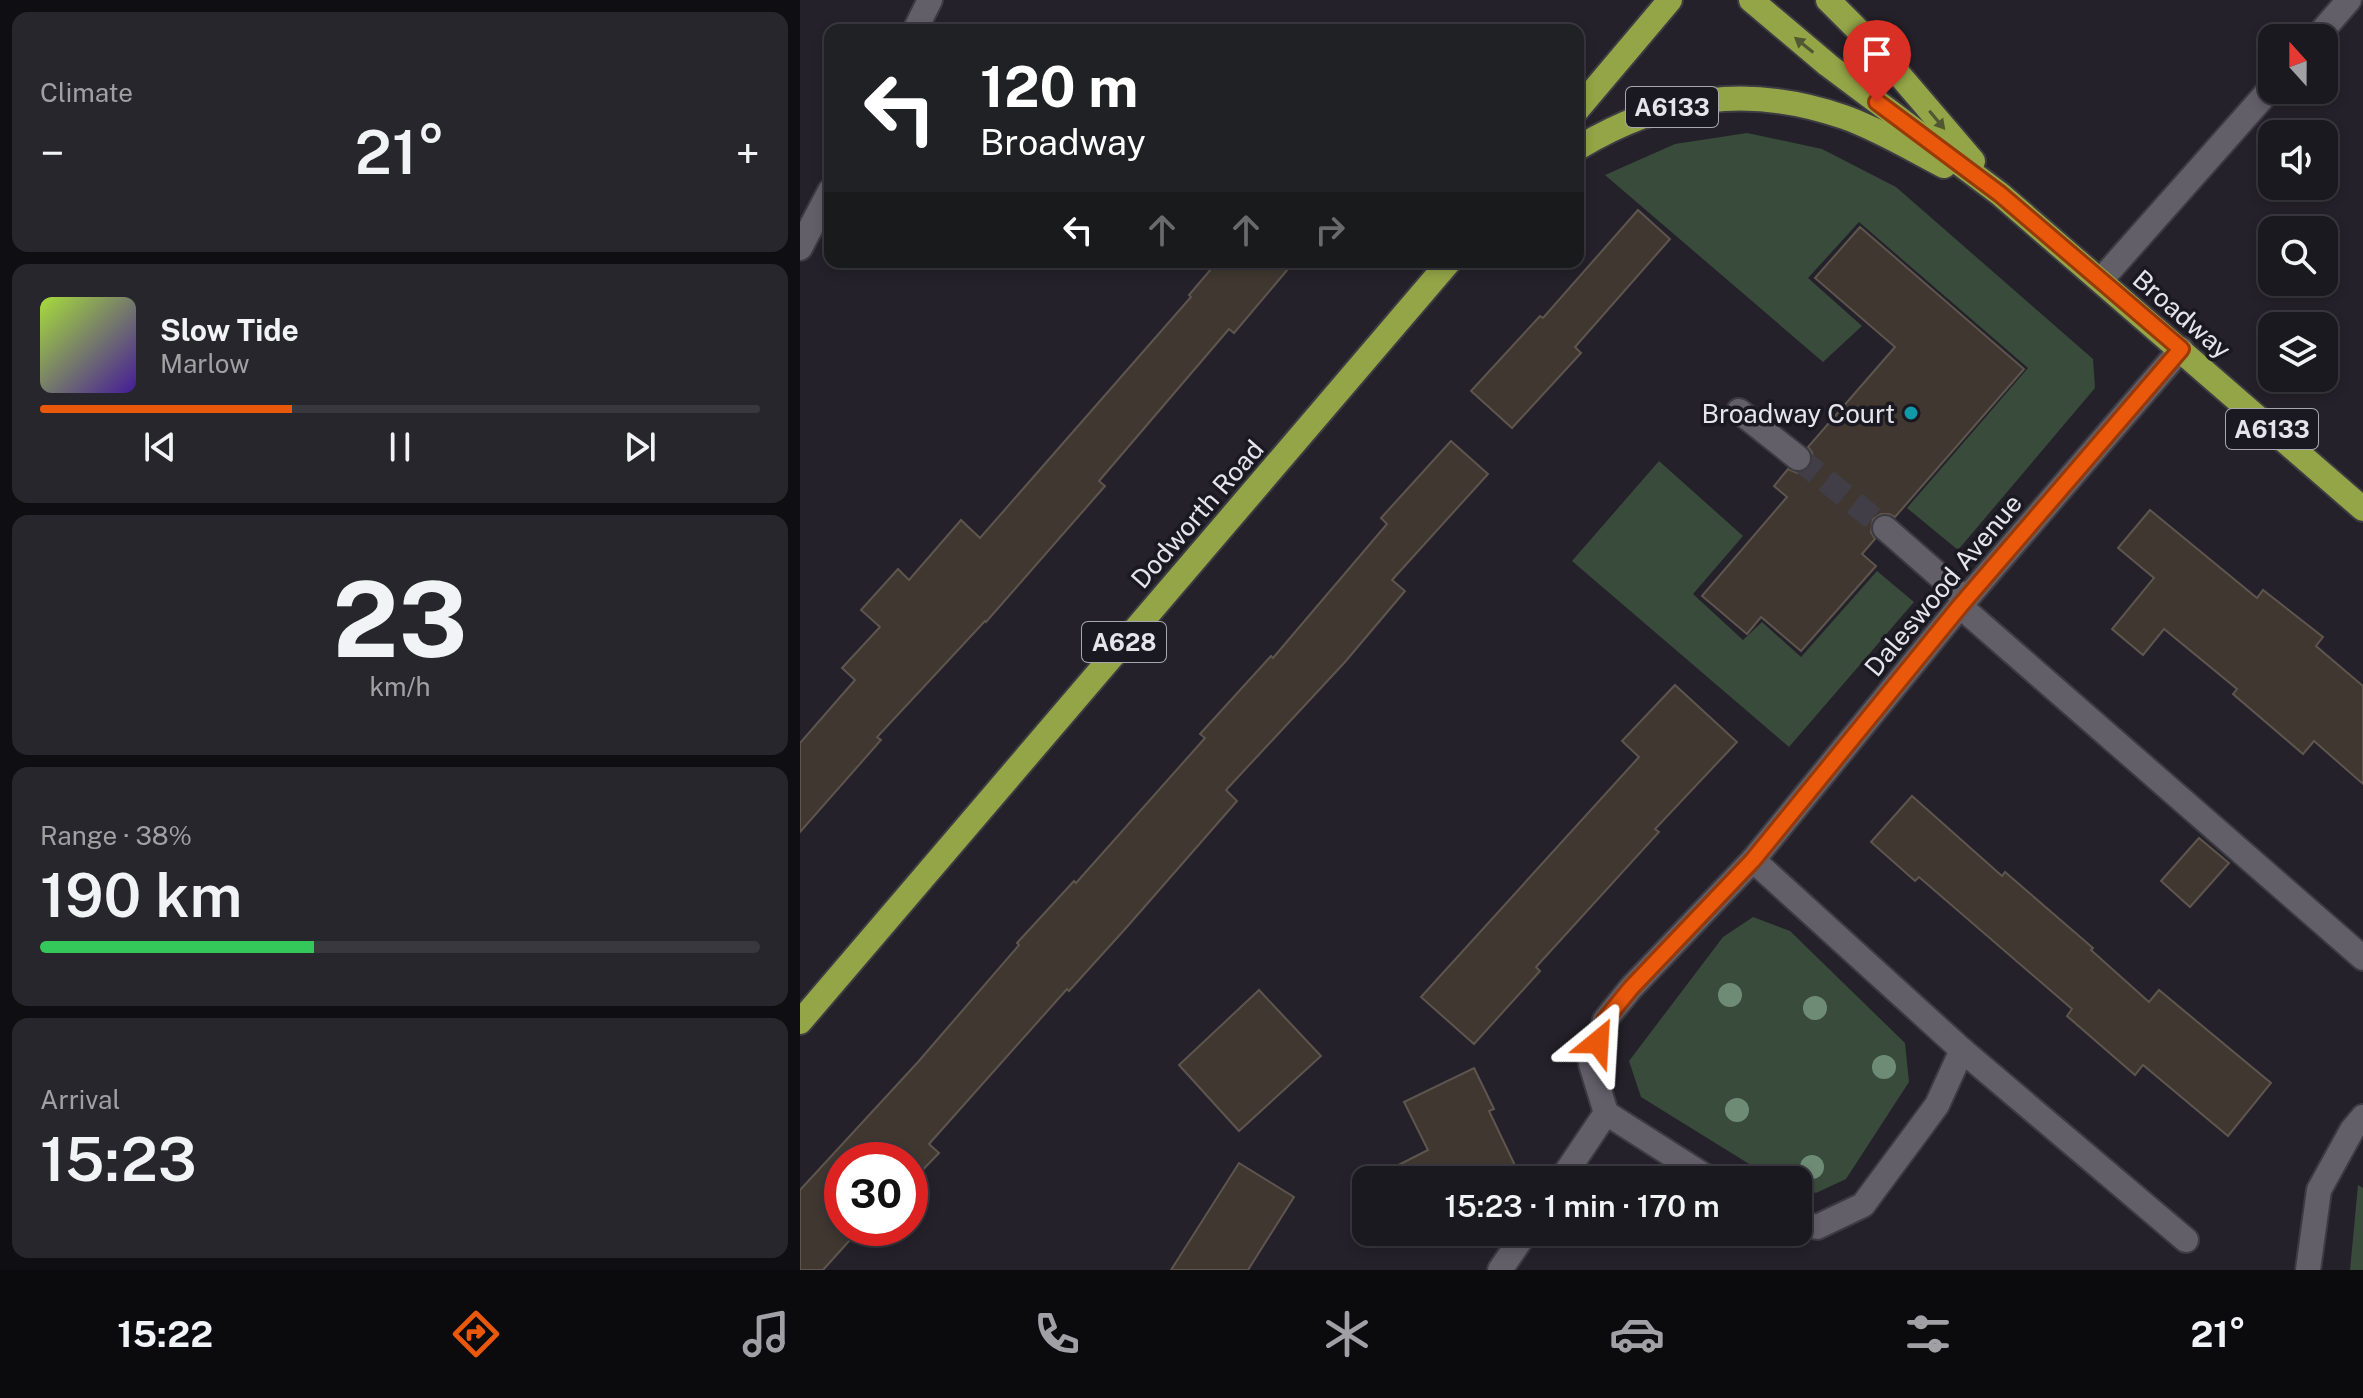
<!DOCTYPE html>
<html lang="en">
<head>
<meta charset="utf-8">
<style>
	:root { --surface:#1b1920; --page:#28262d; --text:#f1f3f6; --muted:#a0a0a5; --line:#39383e; --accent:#ea580c }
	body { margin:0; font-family:"Public Sans",sans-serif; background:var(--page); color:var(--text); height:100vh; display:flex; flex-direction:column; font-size:30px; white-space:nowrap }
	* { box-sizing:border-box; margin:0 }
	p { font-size:26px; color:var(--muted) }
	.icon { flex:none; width:44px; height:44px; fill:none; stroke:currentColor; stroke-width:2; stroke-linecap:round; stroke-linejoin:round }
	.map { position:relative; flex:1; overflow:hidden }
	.sheet { display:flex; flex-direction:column; gap:12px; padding:12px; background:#0f0e12; width:800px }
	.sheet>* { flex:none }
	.banner { position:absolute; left:24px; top:24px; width:760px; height:244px; border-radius:16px; box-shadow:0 4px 12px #0003,0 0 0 2px var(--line); background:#202124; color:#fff; overflow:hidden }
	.needle { width:52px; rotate:339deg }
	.fabs { position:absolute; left:1458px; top:24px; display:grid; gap:16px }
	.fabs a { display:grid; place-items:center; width:80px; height:80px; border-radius:16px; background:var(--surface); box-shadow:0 4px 12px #0003,0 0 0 2px var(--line); font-size:40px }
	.speed { position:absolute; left:24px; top:1142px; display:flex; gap:16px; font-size:40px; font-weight:700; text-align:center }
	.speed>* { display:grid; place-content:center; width:104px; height:104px; border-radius:50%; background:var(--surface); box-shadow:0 4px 12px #0003,0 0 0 2px var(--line); line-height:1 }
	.speed .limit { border:12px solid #d22; background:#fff; color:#111 }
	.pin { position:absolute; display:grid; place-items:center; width:68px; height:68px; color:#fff; margin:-82px -34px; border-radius:50% 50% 50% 0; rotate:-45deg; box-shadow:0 0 8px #0007 }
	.pin .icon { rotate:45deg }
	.me { position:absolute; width:88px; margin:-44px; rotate:27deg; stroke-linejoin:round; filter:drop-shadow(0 0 6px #0008) }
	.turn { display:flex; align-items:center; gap:28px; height:168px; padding:0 24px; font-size:36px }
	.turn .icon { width:104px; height:104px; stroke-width:2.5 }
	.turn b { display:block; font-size:56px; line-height:68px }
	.lanes { display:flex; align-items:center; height:76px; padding:0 24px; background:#0003; justify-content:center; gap:40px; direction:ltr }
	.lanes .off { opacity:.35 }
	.big { font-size:60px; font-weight:600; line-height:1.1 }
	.sheet .card { flex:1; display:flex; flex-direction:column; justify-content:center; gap:12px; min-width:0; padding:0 28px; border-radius:16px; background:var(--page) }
	.sheet .dial { align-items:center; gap:0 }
	.dial b { font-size:104px; line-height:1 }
	.song { display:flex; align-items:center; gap:24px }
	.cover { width:96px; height:96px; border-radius:12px; background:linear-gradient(135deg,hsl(80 70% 55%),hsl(260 70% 35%)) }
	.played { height:8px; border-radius:4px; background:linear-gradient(90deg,var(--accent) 35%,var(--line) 35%) }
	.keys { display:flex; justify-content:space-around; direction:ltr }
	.heat { display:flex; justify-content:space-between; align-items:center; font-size:44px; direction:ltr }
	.charge { height:12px; border-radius:6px; background:linear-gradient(90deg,#34c759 38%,var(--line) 0) }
	.trip { position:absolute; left:552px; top:1166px; width:460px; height:80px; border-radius:16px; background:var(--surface); box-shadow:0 4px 12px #0003,0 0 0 2px var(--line); font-weight:600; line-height:80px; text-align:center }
	.menu { display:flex; height:128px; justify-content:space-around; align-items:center; background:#0b0a0d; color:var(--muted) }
	.menu .icon { width:56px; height:56px }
	.menu .selected { color:var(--accent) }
	.menu b { font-size:36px; color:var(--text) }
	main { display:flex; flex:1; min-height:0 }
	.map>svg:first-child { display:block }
</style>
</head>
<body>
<main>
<section class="sheet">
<div class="card"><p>Climate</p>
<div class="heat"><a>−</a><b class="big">21°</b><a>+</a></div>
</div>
<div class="card">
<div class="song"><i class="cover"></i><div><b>Slow Tide</b><p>Marlow</p></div></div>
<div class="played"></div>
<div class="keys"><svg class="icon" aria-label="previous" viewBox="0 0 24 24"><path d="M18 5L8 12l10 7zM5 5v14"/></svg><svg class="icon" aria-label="pause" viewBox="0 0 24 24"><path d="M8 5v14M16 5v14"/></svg><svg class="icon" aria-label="next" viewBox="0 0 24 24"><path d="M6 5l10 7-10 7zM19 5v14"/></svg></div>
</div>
<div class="card dial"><b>23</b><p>km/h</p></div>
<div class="card"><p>Range · 38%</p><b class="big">190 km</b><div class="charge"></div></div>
<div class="card"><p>Arrival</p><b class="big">15:23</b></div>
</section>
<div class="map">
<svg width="1563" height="1270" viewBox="0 0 1563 1270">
	<rect width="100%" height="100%" fill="#24212a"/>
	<!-- green -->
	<g fill="#394b3b">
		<polygon points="947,133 1022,149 1096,187 1293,359 1295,388 1158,550 1107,508 1228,368 1059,222 1008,278 1062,326 1023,362 805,175 875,144"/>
		<polygon points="859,461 943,536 893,594 943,640 962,622 1001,657 1077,571 1114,602 989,747 772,561"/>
		<polygon points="953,917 990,931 1105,1043 1109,1082 1046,1179 1016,1193 998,1188 998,1180 975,1180 841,1097 829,1061 923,937"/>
		<polygon points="1558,1185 1563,1188 1563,1270 1550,1270"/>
	</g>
	<!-- building -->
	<g fill="#3f3730" stroke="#5e564e" stroke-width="2">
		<polygon points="838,210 870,239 775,347 781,353 712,428 671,391 740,316 743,318"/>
		<polygon points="1060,227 1224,369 1095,517 1089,514 1081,514 1073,519 1071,532 1075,539 1062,554 1076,566 1001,651 961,617 947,634 902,596 987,497 974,486 988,469 997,473 1009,468 1013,459 1012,452 1008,447 1095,347 1015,278"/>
		<polygon points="417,262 494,262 434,333 429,329 299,481 305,486 186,622 185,621 77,737 81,740 0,832 0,743 55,680 42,668 80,627 61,610 98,569 109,580 161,520 180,538 391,297 389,295"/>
		<polygon points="651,441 688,474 592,580 605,591 545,662 426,790 437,801 326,928 269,991 267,989 129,1144 139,1153 110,1183 110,1160 42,1160 42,1228 67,1228 61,1235 58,1231 23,1270 0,1270 0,1190 118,1062 219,945 217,943 274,881 276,883 405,738 400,734 471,656 473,658 587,524 581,518"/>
		<polygon points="1350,510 1457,598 1463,590 1523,637 1516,646 1563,686 1563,784 1514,741 1503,754 1433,694 1437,689 1364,629 1343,655 1312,629 1354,578 1318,548"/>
		<polygon points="875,685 937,742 855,829 859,832 736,967 740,971 674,1044 621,997 839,757 822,741"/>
		<polygon points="1112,796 1202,876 1205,872 1293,948 1291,950 1349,1002 1359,990 1471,1083 1428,1136 1343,1065 1335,1075 1267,1016 1272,1009 1119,877 1115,881 1071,842"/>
		<polygon points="1399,838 1429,863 1390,907 1361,881"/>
		<polygon points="459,990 521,1056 439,1131 379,1065"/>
		<polygon points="674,1068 694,1109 689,1111 722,1180 569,1180 628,1150 604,1102"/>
		<polygon points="439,1163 494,1197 448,1270 371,1270"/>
	</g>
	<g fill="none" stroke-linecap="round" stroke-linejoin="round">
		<!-- minor-tunnel -->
		<polyline stroke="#413e47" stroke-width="24" stroke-dasharray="24 12" stroke-linecap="butt" points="998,458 1085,528"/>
		<defs>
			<g id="minor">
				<polyline points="115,30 130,0"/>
				<polyline points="1516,38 1549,0"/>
				<polyline points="0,248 30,191"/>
				<polyline points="1301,280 1472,87"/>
				<polyline points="939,411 998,458"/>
				<polyline points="1085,528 1166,599"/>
				<polyline points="1160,606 1563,958"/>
				<polyline points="953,860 1162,1050 1386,1240"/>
				<polyline points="761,1180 806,1113"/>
				<polyline points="911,1180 806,1113 791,1064 805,1020 831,988 953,860 1160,606 1381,349"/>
				<polyline points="998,1222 1017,1227 1063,1205 1137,1105 1162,1050"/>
				<polyline points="700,1270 726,1232"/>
				<polyline points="1508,1270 1519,1190 1552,1130 1563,1117"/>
			</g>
			<g id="highway">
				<polyline points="951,0 1028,65 1200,194 1563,509"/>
				<polyline points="1028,0 1079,51 1173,161"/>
				<polyline points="778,109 870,0"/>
				<path d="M778,148C864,96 949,84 1044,117C1076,128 1113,150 1144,166"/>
				<polyline points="0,1022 649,262"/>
			</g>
		</defs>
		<!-- minor casing -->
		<use href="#minor" stroke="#3d3b42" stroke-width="28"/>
		<!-- highway casing -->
		<use href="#highway" stroke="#3d3b42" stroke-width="28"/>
		<!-- minor -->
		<use href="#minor" stroke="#625f69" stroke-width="24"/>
		<!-- highway -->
		<use href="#highway" stroke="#94a547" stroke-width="24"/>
	</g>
	<!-- trees -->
	<g fill="#6e8c75">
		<circle cx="930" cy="995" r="12"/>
		<circle cx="1015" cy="1008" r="12"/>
		<circle cx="1084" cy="1067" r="12"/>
		<circle cx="937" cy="1110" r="12"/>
		<circle cx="1012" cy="1167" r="12"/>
	</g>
	<!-- one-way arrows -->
	<defs><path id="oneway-solid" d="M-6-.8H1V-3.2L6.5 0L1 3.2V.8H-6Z" transform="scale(2)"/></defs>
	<g fill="#515732">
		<use href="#oneway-solid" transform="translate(1004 45) rotate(-141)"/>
		<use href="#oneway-solid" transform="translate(1137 120) rotate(50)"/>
	</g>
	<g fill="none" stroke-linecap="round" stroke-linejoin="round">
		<defs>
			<polyline id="route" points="798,1042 805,1020 831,988 953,860 1160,606 1381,349 1200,194 1077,102"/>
		</defs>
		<!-- route casing -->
		<use href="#route" stroke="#983908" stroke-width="20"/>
		<!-- route -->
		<use href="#route" stroke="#ea580c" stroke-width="14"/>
	</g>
	<!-- markers -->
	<circle fill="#0f9aa8" stroke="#1a1820" stroke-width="3" cx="1111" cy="413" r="8"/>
	<g text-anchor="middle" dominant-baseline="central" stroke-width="7" stroke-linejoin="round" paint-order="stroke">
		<!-- shield labels -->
		<g fill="#1a1820" stroke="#a8a7ad" stroke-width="2">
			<rect x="826" y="87" width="92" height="40" rx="6"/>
			<rect x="1426" y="409" width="92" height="40" rx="6"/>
			<rect x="282" y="622" width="84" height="40" rx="6"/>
		</g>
		<g font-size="24" font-weight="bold" fill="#e5e4ea">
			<text x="872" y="107">A6133</text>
			<text x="1472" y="429">A6133</text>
			<text x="324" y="642">A628</text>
		</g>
		<!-- street labels -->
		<g font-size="26" fill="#e5e4ea" stroke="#1a1820">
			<text transform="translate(1382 314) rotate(41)">Broadway</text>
			<text transform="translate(397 514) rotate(-49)">Dodworth Road</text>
			<text transform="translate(1143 585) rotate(-50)">Daleswood Avenue</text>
		</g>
		<!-- poi labels -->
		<g font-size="26" fill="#e5e4ea" stroke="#1a1820" text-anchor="end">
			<text x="1095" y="413">Broadway Court</text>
		</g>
	</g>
</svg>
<div class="fabs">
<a><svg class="needle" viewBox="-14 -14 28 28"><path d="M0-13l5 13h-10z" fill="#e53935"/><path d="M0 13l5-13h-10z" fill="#a0a0a5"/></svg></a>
<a><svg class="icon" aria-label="sound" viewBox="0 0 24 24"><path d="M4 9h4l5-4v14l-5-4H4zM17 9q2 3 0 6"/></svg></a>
<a><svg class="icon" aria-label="search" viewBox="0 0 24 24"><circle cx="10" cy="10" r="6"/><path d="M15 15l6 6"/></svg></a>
<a><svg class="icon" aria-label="layers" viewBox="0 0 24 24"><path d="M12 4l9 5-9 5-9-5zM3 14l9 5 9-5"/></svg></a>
</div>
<div class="speed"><div class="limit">30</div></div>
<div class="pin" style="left:1077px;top:102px;background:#d93025"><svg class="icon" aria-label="arrive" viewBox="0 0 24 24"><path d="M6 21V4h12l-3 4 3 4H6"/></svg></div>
<svg class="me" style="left:798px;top:1042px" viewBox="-20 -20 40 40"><path d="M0-17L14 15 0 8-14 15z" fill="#ea580c" stroke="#fff" stroke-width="4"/></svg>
<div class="trip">15:23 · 1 min · 170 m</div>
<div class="banner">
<div class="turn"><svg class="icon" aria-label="left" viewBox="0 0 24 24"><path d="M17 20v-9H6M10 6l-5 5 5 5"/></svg><div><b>120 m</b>Broadway</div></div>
<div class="lanes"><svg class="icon" aria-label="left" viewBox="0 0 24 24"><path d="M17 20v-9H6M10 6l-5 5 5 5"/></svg><svg class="icon off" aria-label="ahead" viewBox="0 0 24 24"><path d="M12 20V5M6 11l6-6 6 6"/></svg><svg class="icon off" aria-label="ahead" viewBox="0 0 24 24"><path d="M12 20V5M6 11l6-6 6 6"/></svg><svg class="icon off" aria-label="right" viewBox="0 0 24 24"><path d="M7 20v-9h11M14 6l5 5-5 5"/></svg></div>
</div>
</div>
</main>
<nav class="menu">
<b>15:22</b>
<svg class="icon selected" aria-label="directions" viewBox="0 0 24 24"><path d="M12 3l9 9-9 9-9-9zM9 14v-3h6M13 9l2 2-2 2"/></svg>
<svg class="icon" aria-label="music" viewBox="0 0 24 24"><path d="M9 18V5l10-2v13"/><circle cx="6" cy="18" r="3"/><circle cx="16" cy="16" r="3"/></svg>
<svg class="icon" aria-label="phone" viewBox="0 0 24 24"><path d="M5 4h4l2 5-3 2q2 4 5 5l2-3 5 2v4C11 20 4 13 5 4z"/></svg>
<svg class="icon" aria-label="climate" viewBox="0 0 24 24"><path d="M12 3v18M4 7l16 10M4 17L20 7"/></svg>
<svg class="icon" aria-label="car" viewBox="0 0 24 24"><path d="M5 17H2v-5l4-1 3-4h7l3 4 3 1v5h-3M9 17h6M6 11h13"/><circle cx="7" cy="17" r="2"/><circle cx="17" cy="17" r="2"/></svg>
<svg class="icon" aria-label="filters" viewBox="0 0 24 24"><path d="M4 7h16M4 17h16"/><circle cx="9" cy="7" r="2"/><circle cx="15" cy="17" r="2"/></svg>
<b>21°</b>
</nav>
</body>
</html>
